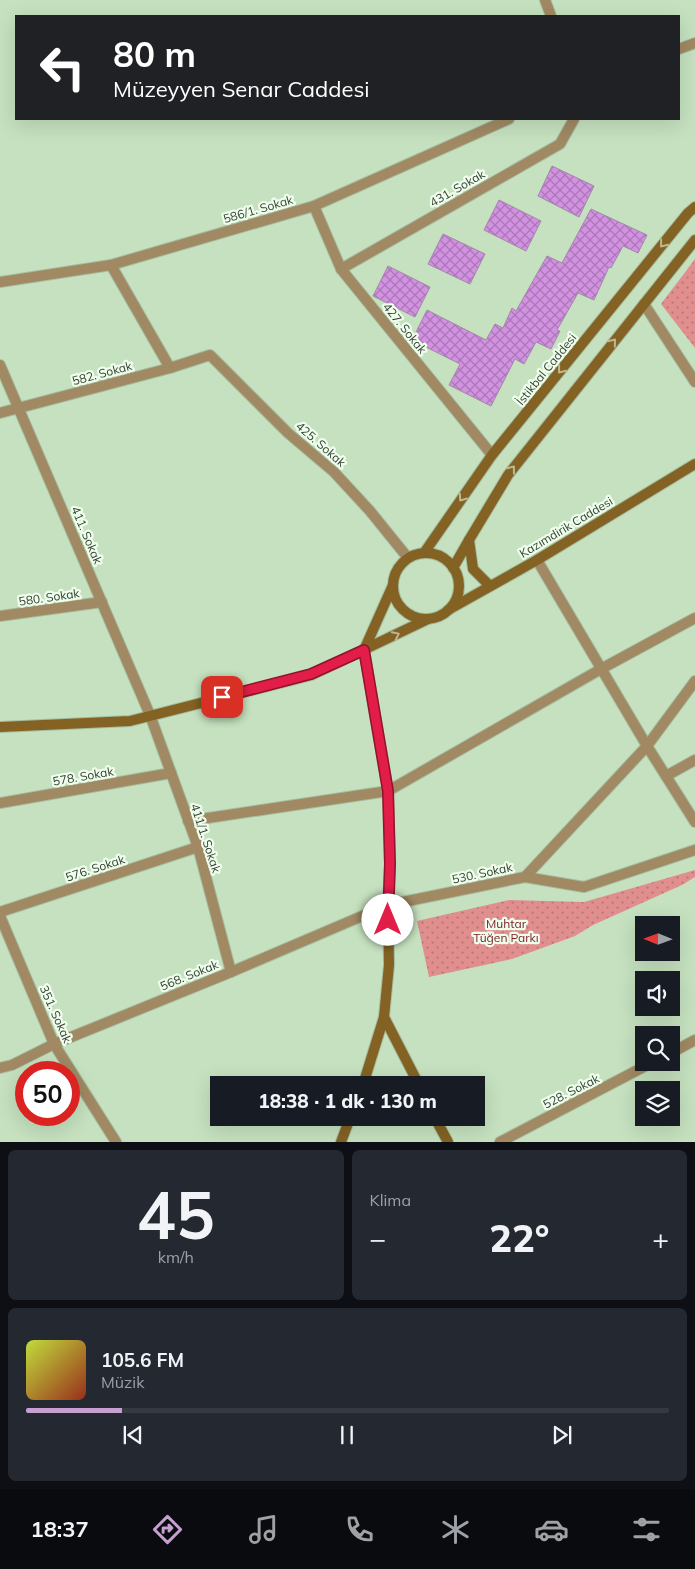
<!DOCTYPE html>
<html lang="tr">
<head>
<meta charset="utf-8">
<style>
	:root { --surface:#171b24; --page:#242831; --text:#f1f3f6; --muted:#9ea1a6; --line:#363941; --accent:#c7a0d2 }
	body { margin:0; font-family:Mulish,sans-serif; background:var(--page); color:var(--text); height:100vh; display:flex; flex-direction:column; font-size:19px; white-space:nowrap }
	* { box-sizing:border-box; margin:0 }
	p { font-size:16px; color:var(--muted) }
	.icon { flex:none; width:28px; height:28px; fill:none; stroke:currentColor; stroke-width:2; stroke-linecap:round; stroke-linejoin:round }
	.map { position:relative; height:1142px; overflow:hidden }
	.side { display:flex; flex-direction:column; gap:8px; padding:8px; background:#0d0f14; flex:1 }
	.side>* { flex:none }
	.banner { position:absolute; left:15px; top:15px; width:665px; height:105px; border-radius:0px; box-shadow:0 5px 20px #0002; background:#202124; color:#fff; overflow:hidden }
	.needle { width:32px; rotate:271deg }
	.buttons { position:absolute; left:635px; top:916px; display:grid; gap:10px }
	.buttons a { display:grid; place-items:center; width:45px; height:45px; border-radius:0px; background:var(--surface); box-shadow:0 5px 20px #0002; font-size:25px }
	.speed { position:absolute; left:15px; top:1061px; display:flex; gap:10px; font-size:25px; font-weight:700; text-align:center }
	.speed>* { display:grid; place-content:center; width:65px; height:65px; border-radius:50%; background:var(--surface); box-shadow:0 5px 20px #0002; line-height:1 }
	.speed .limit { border:8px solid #d22; background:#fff; color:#111 }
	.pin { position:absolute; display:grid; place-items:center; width:42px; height:42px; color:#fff; margin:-21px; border-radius:10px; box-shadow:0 2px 8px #0006 }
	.me { position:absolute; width:55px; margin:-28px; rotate:0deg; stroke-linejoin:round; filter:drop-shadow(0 0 4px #0008) }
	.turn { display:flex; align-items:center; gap:18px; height:105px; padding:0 15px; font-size:22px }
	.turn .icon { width:65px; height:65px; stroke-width:2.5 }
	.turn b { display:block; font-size:35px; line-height:42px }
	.big { font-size:38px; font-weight:800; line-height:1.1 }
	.side .widget { flex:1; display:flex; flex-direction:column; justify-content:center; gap:8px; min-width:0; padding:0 18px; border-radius:8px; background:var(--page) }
	.side .dial { align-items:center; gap:0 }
	.dial b { font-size:65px; line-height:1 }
	.song { display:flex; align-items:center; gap:15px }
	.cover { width:60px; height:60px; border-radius:8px; background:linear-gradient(135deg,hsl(70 70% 55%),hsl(10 70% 35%)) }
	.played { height:5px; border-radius:2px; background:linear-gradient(90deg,var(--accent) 15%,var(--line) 15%) }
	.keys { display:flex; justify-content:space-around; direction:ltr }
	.heat { display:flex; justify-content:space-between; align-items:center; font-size:28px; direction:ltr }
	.side .tiles { flex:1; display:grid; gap:8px; grid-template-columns:1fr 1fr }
	.widget:last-child { grid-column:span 2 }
	.trip { position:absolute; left:210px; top:1076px; width:275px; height:50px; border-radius:0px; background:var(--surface); box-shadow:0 5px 20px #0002; font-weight:800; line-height:50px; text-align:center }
	.tabs { display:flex; height:80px; justify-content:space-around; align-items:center; background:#090b0e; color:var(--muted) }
	.tabs .icon { width:35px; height:35px }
	.tabs .on { color:var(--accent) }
	.tabs b { font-size:22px; color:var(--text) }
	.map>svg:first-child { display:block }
</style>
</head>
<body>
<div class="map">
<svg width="695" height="1142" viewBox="0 0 695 1142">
	<defs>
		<pattern id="grass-dots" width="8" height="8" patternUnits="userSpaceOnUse" patternTransform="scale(1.25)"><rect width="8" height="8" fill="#e08f8e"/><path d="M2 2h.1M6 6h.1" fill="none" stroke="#b67675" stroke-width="1.8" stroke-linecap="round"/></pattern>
		<pattern id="building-cross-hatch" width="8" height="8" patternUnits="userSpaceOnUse" patternTransform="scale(1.25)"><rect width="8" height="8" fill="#d291e1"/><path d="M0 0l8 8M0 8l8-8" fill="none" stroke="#ab78b7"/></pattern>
	</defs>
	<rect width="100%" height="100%" fill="#c5e1bf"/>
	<!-- grass -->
	<g fill="url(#grass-dots)">
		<polygon points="695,259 695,348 661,304"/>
		<polygon points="695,870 695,877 682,885 593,925 575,936 512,959 429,977 417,921 509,900 584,902"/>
	</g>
	<!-- building -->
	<g fill="url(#building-cross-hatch)" stroke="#a289a8">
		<polygon points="552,166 594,186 579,217 538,196"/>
		<polygon points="499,200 541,221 526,251 484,230"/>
		<polygon points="591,209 647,235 638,253 623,246 611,268 609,267 594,300 578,293 557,330 560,331 551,349 536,342 524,364 515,359 491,406 449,385 460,364 412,340 427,310 486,340 495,324 503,328 512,308 516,311 547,256 562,263"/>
		<polygon points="443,234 485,254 470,284 428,264"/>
		<polygon points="388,266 430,287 415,317 373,296"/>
	</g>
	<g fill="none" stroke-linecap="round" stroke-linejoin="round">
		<defs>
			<g id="minor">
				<polyline points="545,0 551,16"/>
				<polyline points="679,49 695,43"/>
				<polyline points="314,206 341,269 492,455"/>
				<polyline points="111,265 170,368"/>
				<polyline points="341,269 560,144 574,119"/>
				<polyline points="0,282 111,265 314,206 509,119"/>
				<polyline points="644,304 695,382"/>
				<polyline points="0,365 150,715 198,847 231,972"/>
				<polyline points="0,413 170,368 210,355 288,433 334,472 370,511 408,558"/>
				<polyline points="537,560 647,746 695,822"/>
				<polyline points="0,616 102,602"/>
				<polyline points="666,776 695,760"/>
				<polyline points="0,803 171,773"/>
				<polyline points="188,821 388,791 601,669 695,618"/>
				<polyline points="525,877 647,746 695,681"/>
				<polyline points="0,912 198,847"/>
				<polyline points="0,916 54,1044 116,1142"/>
				<polyline points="671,1053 695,1040"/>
				<polyline points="0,1068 12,1065 54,1044 231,972 388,905 525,877 584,887 695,850"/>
				<polyline points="500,1142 653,1062"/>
			</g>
			<g id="secondary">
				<polyline points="424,553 492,455 688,213 695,207"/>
				<circle cx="426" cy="586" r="33"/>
				<polyline points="453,568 469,540"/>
				<polyline points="490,586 473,569 469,540 508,475 695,240"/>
				<polyline points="448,610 537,560 695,464"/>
				<polyline points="364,650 388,791 390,864 388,905 389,965 384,1017 419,1085"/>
				<polyline points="364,650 393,585"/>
				<polyline points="0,727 130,721 311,675 428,619"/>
				<polyline points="363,1085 384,1017"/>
				<polyline points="435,1118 448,1142"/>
				<polyline points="341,1142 350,1118"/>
			</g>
		</defs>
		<!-- minor casing -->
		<use href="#minor" stroke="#a5bda0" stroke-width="12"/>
		<!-- secondary casing -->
		<use href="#secondary" stroke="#a5bda0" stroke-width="12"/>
		<!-- minor -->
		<use href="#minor" stroke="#a08963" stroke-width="10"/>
		<!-- secondary -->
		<use href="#secondary" stroke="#836223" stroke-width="10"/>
	</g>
	<!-- one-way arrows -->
	<defs><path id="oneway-chevron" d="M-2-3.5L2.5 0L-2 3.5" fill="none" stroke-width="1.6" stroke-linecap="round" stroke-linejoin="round" transform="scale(1.25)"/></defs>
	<g stroke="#beb892">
		<use href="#oneway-chevron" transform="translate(663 244) rotate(129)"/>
		<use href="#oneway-chevron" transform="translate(613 342) rotate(-51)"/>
		<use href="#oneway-chevron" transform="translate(561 370) rotate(129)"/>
		<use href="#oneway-chevron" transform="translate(512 469) rotate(-52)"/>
		<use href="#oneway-chevron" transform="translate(462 498) rotate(125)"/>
		<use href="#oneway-chevron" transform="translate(396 635) rotate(-26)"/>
	</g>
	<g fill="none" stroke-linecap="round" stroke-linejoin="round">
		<defs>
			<polyline id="route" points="222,697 311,674 364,650 388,791 390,864 388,920"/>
		</defs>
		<!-- route casing -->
		<use href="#route" stroke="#92132f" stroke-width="12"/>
		<!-- route -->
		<use href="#route" stroke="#e11d48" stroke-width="9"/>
	</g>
	<g text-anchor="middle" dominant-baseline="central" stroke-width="4.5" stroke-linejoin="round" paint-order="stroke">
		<!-- street labels -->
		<g font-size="12" fill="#343f32" stroke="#effeec">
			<text transform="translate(457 188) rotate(-30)">431. Sokak</text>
			<text transform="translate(258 209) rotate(-16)">586/1. Sokak</text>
			<text transform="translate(405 328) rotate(51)">427. Sokak</text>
			<text transform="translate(546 369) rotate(-51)">İstikbal Caddesi</text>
			<text transform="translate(102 373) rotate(-15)">582. Sokak</text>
			<text transform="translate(321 444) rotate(41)">425. Sokak</text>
			<text transform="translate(566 527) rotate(-31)">Kazımdirik Caddesi</text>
			<text transform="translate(87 535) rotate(67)">411. Sokak</text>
			<text transform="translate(49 597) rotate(-8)">580. Sokak</text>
			<text transform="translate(83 776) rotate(-10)">578. Sokak</text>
			<text transform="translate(206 838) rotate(72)">411/1. Sokak</text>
			<text transform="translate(95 868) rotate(-18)">576. Sokak</text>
			<text transform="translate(482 873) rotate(-12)">530. Sokak</text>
			<text transform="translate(189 975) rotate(-22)">568. Sokak</text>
			<text transform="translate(56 1014) rotate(66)">351. Sokak</text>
			<text transform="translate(571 1091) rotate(-27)">528. Sokak</text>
		</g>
		<!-- park labels -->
		<g font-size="12" fill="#7b1b25" stroke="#effeec">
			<text x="506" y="923">Muhtar<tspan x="506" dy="14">Tüğen Parkı</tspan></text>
		</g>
	</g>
</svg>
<div class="buttons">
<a><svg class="needle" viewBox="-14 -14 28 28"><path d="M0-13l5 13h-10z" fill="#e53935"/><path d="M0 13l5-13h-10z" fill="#9ea1a6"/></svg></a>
<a><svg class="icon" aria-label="sound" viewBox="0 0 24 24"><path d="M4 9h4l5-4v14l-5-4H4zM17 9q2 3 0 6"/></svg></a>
<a><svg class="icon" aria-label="search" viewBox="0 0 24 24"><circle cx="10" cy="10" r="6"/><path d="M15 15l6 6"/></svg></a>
<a><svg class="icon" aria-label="layers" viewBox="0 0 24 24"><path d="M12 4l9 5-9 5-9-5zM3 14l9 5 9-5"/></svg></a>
</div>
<div class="speed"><div class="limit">50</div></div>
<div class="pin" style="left:222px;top:697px;background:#d93025"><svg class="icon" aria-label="arrive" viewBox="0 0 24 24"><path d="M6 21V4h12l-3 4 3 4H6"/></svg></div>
<svg class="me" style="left:388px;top:920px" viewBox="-20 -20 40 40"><circle r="19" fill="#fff"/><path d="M0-13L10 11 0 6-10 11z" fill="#e11d48"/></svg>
<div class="trip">18:38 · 1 dk · 130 m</div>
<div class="banner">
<div class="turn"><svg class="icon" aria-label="left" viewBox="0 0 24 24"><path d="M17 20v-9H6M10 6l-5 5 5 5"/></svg><div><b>80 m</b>Müzeyyen Senar Caddesi</div></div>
</div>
</div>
<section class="side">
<div class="tiles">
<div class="widget dial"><b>45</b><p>km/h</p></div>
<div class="widget"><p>Klima</p>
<div class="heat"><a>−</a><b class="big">22°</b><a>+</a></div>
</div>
<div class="widget">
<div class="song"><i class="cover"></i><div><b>105.6 FM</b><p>Müzik</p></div></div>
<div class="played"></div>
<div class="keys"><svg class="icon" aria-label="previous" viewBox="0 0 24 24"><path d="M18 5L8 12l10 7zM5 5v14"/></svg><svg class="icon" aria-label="pause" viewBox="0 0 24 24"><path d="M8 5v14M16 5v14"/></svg><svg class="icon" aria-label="next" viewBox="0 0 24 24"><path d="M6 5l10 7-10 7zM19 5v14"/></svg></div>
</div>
</div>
</section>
<nav class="tabs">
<b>18:37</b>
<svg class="icon on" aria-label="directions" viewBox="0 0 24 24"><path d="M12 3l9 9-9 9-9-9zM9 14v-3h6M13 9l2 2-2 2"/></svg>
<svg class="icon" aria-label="music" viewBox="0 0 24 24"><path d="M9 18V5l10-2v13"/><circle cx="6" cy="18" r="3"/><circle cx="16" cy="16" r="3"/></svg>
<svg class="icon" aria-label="phone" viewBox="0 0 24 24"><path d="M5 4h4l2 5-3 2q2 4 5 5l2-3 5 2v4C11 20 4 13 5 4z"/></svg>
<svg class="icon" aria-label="climate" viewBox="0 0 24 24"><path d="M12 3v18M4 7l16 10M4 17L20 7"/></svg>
<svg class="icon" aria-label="car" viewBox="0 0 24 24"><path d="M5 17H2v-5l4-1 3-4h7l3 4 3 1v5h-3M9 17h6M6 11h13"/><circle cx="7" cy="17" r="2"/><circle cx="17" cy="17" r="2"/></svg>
<svg class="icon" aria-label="filters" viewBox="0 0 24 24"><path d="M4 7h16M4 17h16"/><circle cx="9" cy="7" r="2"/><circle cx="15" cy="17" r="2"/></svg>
</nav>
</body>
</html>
